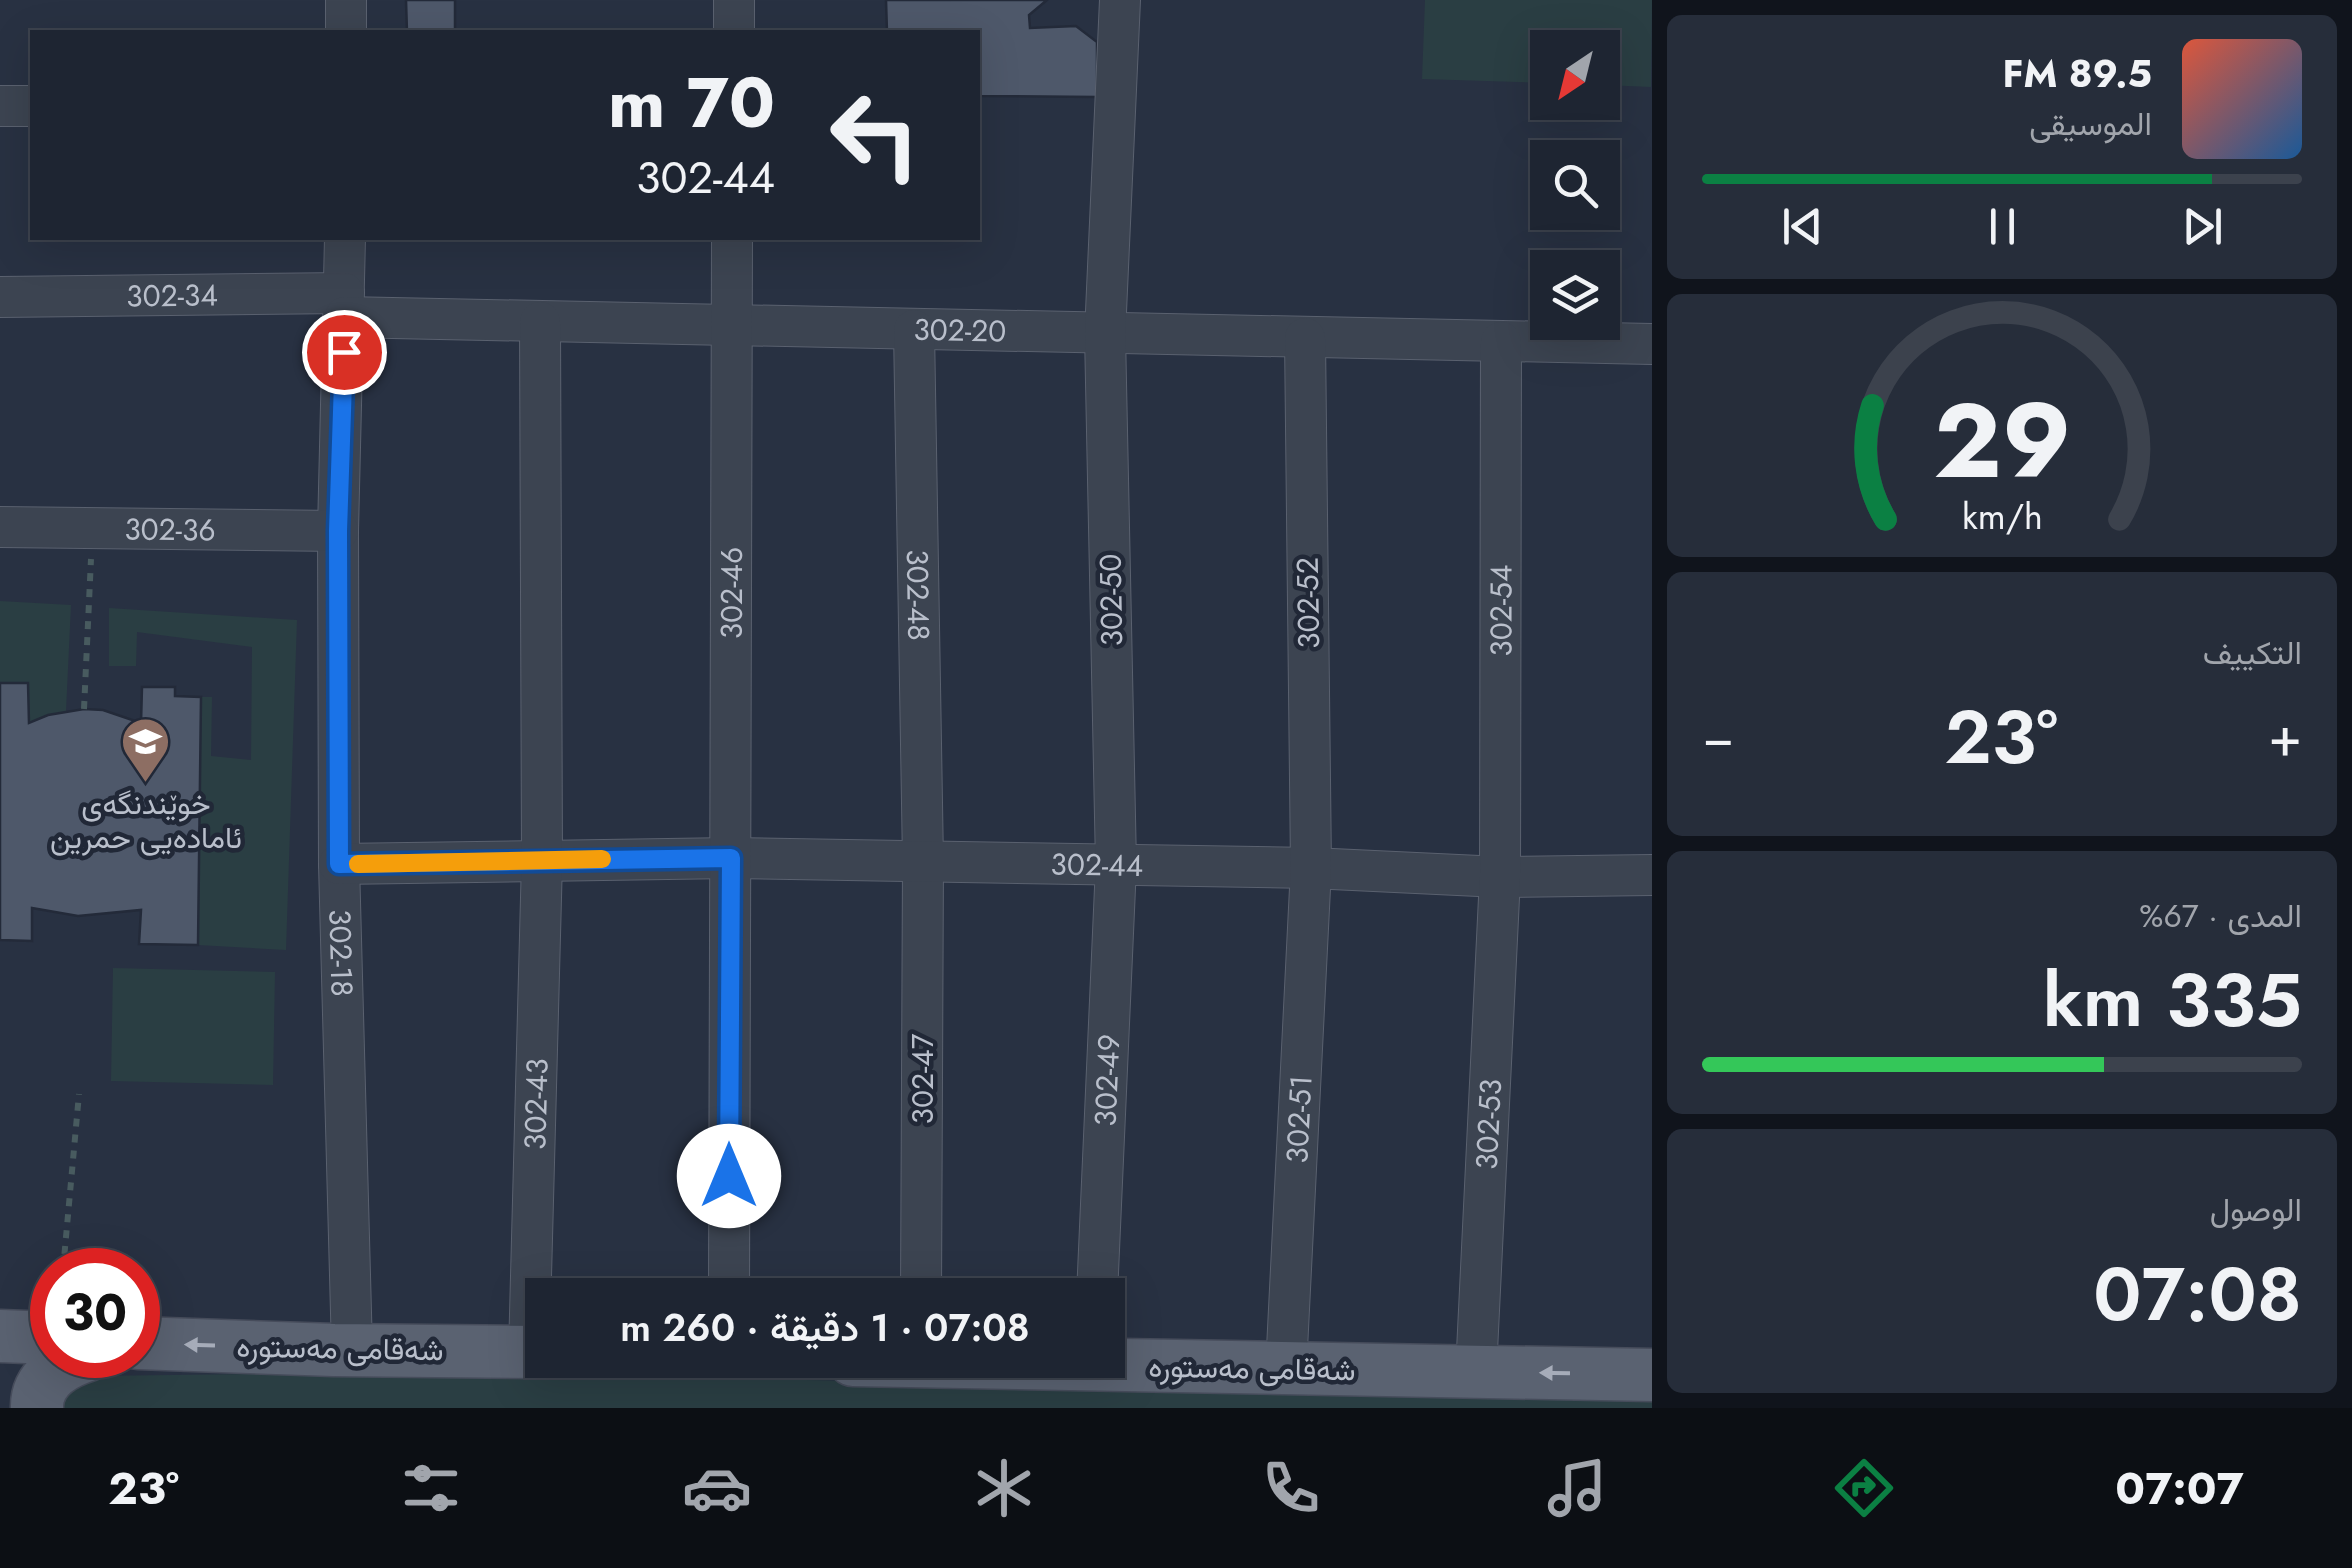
<!DOCTYPE html>
<html lang="ar">
<head>
<meta charset="utf-8">
<style>
	:root { --surface:#1e2532; --page:#262d3a; --text:#f1f3f6; --muted:#a1a5ac; --line:#3c424d; --accent:#0b8043 }
	body { margin:0; font-family:Jost,Vazirmatn,sans-serif; background:var(--page); color:var(--text); direction:rtl; height:100vh; display:flex; flex-direction:column; font-size:38px; white-space:nowrap }
	* { box-sizing:border-box; margin:0 }
	p { font-size:32px; color:var(--muted) }
	.icon { flex:none; width:55px; height:55px; fill:none; stroke:currentColor; stroke-width:2; stroke-linecap:round; stroke-linejoin:round }
	.map { position:relative; flex:1; overflow:hidden; direction:ltr }
	.panel { display:flex; flex-direction:column; gap:15px; padding:15px; background:#10141c; width:700px }
	.panel>* { flex:none }
	.guide { position:absolute; left:30px; top:30px; width:950px; height:210px; border-radius:0px; box-shadow:0 10px 40px #0002,0 0 0 2px var(--line); direction:rtl; background:#1e2532; color:var(--text); overflow:hidden }
	.needle { width:65px; rotate:215deg }
	.controls { position:absolute; left:1530px; top:30px; display:grid; gap:20px }
	.controls a { display:grid; place-items:center; width:90px; height:90px; border-radius:0px; background:var(--surface); box-shadow:0 10px 40px #0002,0 0 0 2px var(--line); font-size:50px }
	.speed { position:absolute; left:30px; top:1248px; display:flex; gap:20px; font-size:50px; font-weight:700; text-align:center }
	.speed>* { display:grid; place-content:center; width:130px; height:130px; border-radius:50%; background:var(--surface); box-shadow:0 10px 40px #0002,0 0 0 2px var(--line); line-height:1 }
	.speed .limit { border:15px solid #d22; background:#fff; color:#111 }
	.pin { position:absolute; display:grid; place-items:center; width:85px; height:85px; color:#fff; margin:-42px; border:5px solid #fff; border-radius:50%; box-shadow:0 2px 10px #0007 }
	.me { position:absolute; width:110px; margin:-55px; rotate:0deg; stroke-linejoin:round; filter:drop-shadow(0 0 8px #0008) }
	.turn { display:flex; align-items:center; gap:35px; height:210px; padding:0 40px; font-size:45px }
	.turn .icon { width:130px; height:130px; stroke-width:2.5 }
	.turn b { display:block; font-size:70px; line-height:85px }
	.big { font-size:75px; font-weight:600; line-height:1.1 }
	.panel .tile { flex:1; display:flex; flex-direction:column; justify-content:center; gap:15px; min-width:0; padding:0 35px; border-radius:15px; background:var(--page) }
	.panel .dial { align-items:center; gap:0 }
	.dial svg { height:260px; overflow:visible; fill:none; stroke:var(--line); stroke-width:7; stroke-linecap:round; text-anchor:middle }
	.dial text { fill:var(--text); stroke:none }
	.song { display:flex; align-items:center; gap:30px }
	.cover { width:120px; height:120px; border-radius:15px; background:linear-gradient(135deg,hsl(10 70% 55%),hsl(210 70% 35%)) }
	.played { height:10px; border-radius:5px; background:linear-gradient(90deg,var(--accent) 85%,var(--line) 85%) }
	.keys { display:flex; justify-content:space-around; direction:ltr }
	.heat { display:flex; justify-content:space-between; align-items:center; font-size:55px; direction:ltr }
	.charge { height:15px; border-radius:8px; background:linear-gradient(90deg,#34c759 67%,var(--line) 0) }
	.trip { position:absolute; left:525px; top:1278px; width:600px; height:100px; border-radius:0px; background:var(--surface); box-shadow:0 10px 40px #0002,0 0 0 2px var(--line); font-weight:600; line-height:100px; text-align:center; direction:rtl }
	.tab-bar { display:flex; height:160px; justify-content:space-around; align-items:center; background:#0c0f14; color:var(--muted) }
	.tab-bar .icon { width:70px; height:70px }
	.tab-bar .selected { color:var(--accent) }
	.tab-bar b { font-size:45px; color:var(--text) }
	main { display:flex; flex:1; min-height:0 }
	.map>svg:first-child { display:block }
</style>
</head>
<body>
<main>
<section class="panel">
<div class="tile">
<div class="song"><i class="cover"></i><div><b>89.5 FM</b><p>الموسيقى</p></div></div>
<div class="played"></div>
<div class="keys"><svg class="icon" aria-label="previous" viewBox="0 0 24 24"><path d="M18 5L8 12l10 7zM5 5v14"/></svg><svg class="icon" aria-label="pause" viewBox="0 0 24 24"><path d="M8 5v14M16 5v14"/></svg><svg class="icon" aria-label="next" viewBox="0 0 24 24"><path d="M6 5l10 7-10 7zM19 5v14"/></svg></div>
</div>
<div class="tile dial"><svg viewBox="0 0 100 80">
<path d="M14 69A42 42 0 1 1 86 69"/>
<path d="M14 69A42 42 0 0 1 10 34" stroke="#0b8043"/>
<text x="50" y="56" font-size="32" font-weight="700">29</text>
<text x="50" y="72" font-size="11">km/h</text>
</svg></div>
<div class="tile"><p>التكييف</p>
<div class="heat"><a>−</a><b class="big">23°</b><a>+</a></div>
</div>
<div class="tile"><p>المدى · 67%</p><b class="big">335 km</b><div class="charge"></div></div>
<div class="tile"><p>الوصول</p><b class="big">07:08</b></div>
</section>
<div class="map">
<svg width="1652" height="1408" viewBox="0 0 1652 1408">
	<rect width="100%" height="100%" fill="#283142"/>
	<!-- green -->
	<g fill="#2a3e43">
		<polygon points="1425,0 1652,0 1651,87 1603,85 1602,48 1548,48 1547,83 1422,79"/>
		<polygon points="0,601 71,605 66,711 29,723 28,684 0,683"/>
		<polygon points="109,608 297,620 286,950 198,945 201,697 212,697 211,756 251,760 252,647 137,632 136,666 109,666"/>
		<polygon points="113,968 275,972 273,1085 111,1081"/>
		<polygon points="445,1372 1343,1392 1652,1392 1652,1408 59,1408 67,1390 89,1376"/>
	</g>
	<!-- building -->
	<g fill="#4e586a" stroke="#232a39" stroke-width="2.5">
		<polygon points="406,0 455,0 455,32 407,32"/>
		<polygon points="886,0 1047,0 1029,15 1030,28 1076,26 1097,42 1097,97 978,96 978,32 887,32"/>
		<polygon points="0,683 28,683 29,723 48,715 84,709 103,710 141,723 142,687 175,687 175,696 201,697 198,945 139,944 141,910 78,916 32,908 32,941 0,940"/>
	</g>
	<g fill="none" stroke-linecap="round" stroke-linejoin="round">
		<defs>
			<g id="minor">
				<polyline points="346,32 346,0"/>
				<polyline points="734,32 734,0"/>
				<polyline points="0,106 32,106"/>
				<path id="s1" d="M345,238L338,531L339,864L352,1350"/>
				<path id="s2" d="M0,297L344,293"/>
				<path id="s3" d="M345,317L1652,344"/>
				<path id="s4" d="M914,330L923,862L921,1295"/>
				<path id="s5" d="M0,527L338,531"/>
				<path id="s6" d="M339,864L731,858L1311,868L1500,877L1652,875"/>
				<path id="s7" d="M729,1295L732,238"/>
				<path id="s8" d="M1097,1295L1116,865L1105,334L1120,0"/>
				<path id="s9" d="M529,1352L542,860L540,322"/>
				<path id="s10" d="M1286,1369L1311,868L1305,338"/>
				<path id="s11" d="M1476,1372L1500,877L1501,342"/>
			</g>
			<g id="major">
				<polyline points="0,1336 52,1338"/>
				<polyline points="138,1343 334,1350 542,1352"/>
				<polyline points="853,1360 1652,1375"/>
				<path d="M37,1408C36,1378 63,1363 88,1355"/>
			</g>
		</defs>
		<!-- minor casing -->
		<use href="#minor" stroke="#5a616f" stroke-width="42"/>
		<!-- major casing -->
		<use href="#major" stroke="#464c5b" stroke-width="55"/>
		<!-- path -->
		<g stroke="#485b5f" stroke-width="6" stroke-dasharray="8 8" stroke-linecap="butt">
			<polyline points="84,709 91,559"/>
			<polyline points="63,1270 79,1094"/>
		</g>
		<!-- minor -->
		<use href="#minor" stroke="#3c4451" stroke-width="40"/>
		<!-- major -->
		<use href="#major" stroke="#5a6271" stroke-width="52"/>
	</g>
	<!-- one-way arrows -->
	<defs><path id="oneway-solid" d="M-6-.8H1V-3.2L6.5 0L1 3.2V.8H-6Z" transform="scale(2.5)"/></defs>
	<g fill="#a6acb9">
		<use href="#oneway-solid" transform="translate(200 1345) rotate(-178)"/>
		<use href="#oneway-solid" transform="translate(1555 1373) rotate(-179)"/>
	</g>
	<g fill="none" stroke-linecap="round" stroke-linejoin="round">
		<defs>
			<polyline id="route" points="344,352 338,531 339,864 731,858 729,1176"/>
		</defs>
		<!-- route casing -->
		<use href="#route" stroke="#114b97" stroke-width="25"/>
		<!-- route -->
		<use href="#route" stroke="#1a73e8" stroke-width="18"/>
		<!-- slow -->
		<polyline stroke="#f59e0b" stroke-width="18" points="358,864 602,859"/>
	</g>
	<!-- icons -->
	<defs>
		<symbol id="school-pin" viewBox="-11 -11 22 30"><path d="M0 17L-7.5 6A9.5 9.5 0 1 1 7.5 6Z" fill="#8d6e63" stroke="#212837"/><path d="M0-5L7-2L0 1L-7-2ZM-4 1L0 2.5L4 1V4Q0 6-4 4Z" fill="#fff"/></symbol>
	</defs>
	<g fill-rule="evenodd">
		<use href="#school-pin" x="118" y="714" width="55" height="75"/>
	</g>
	<g text-anchor="middle" dominant-baseline="central" stroke-width="9" stroke-linejoin="round" paint-order="stroke">
		<!-- street labels -->
		<g font-size="30" fill="#b9bfcb" stroke="#212837">
			<text stroke="none"><textPath href="#s2" startOffset="172">302-34</textPath></text>
			<text stroke="none"><textPath href="#s3" startOffset="615">302-20</textPath></text>
			<text stroke="none"><textPath href="#s5" startOffset="170">302-36</textPath></text>
			<text stroke="none"><textPath href="#s7" startOffset="702">302-46</textPath></text>
			<text stroke="none"><textPath href="#s4" startOffset="265">302-48</textPath></text>
			<text transform="translate(1111 600) rotate(-91)">302-50</text>
			<text transform="translate(1308 603) rotate(-91)">302-52</text>
			<text stroke="none"><textPath href="#s11" startOffset="762">302-54</textPath></text>
			<text stroke="none"><textPath href="#s6" startOffset="758">302-44</textPath></text>
			<text stroke="none"><textPath href="#s1" startOffset="715">302-18</textPath></text>
			<text transform="translate(922 1079) rotate(-90)">302-47</text>
			<text stroke="none"><textPath href="#s8" startOffset="215">302-49</textPath></text>
			<text stroke="none"><textPath href="#s9" startOffset="248">302-43</textPath></text>
			<text stroke="none"><textPath href="#s10" startOffset="250">302-51</textPath></text>
			<text stroke="none"><textPath href="#s11" startOffset="248">302-53</textPath></text>
			<text transform="translate(340 1348) rotate(1)">شەقامی مەستورە</text>
			<text transform="translate(1252 1368) rotate(1)">شەقامی مەستورە</text>
		</g>
		<!-- poi labels -->
		<g font-size="30" fill="#b9bfcb" stroke="#212837">
			<text x="146" y="803">خوێندنگەی<tspan x="146" dy="34">ئامادەیی حمرین</tspan></text>
		</g>
	</g>
</svg>
<div class="controls">
<a><svg class="needle" viewBox="-14 -14 28 28"><path d="M0-13l5 13h-10z" fill="#e53935"/><path d="M0 13l5-13h-10z" fill="#a1a5ac"/></svg></a>
<a><svg class="icon" aria-label="search" viewBox="0 0 24 24"><circle cx="10" cy="10" r="6"/><path d="M15 15l6 6"/></svg></a>
<a><svg class="icon" aria-label="layers" viewBox="0 0 24 24"><path d="M12 4l9 5-9 5-9-5zM3 14l9 5 9-5"/></svg></a>
</div>
<div class="speed"><div class="limit">30</div></div>
<div class="pin" style="left:344px;top:352px;background:#d93025"><svg class="icon" aria-label="arrive" viewBox="0 0 24 24"><path d="M6 21V4h12l-3 4 3 4H6"/></svg></div>
<svg class="me" style="left:729px;top:1176px" viewBox="-20 -20 40 40"><circle r="19" fill="#fff"/><path d="M0-13L10 11 0 6-10 11z" fill="#1a73e8"/></svg>
<div class="trip">07:08 · 1 دقيقة · 260 m</div>
<div class="guide">
<div class="turn"><svg class="icon" aria-label="left" viewBox="0 0 24 24"><path d="M17 20v-9H6M10 6l-5 5 5 5"/></svg><div><b>70 m</b>302-44</div></div>
</div>
</div>
</main>
<nav class="tab-bar">
<b>07:07</b>
<svg class="icon selected" aria-label="directions" viewBox="0 0 24 24"><path d="M12 3l9 9-9 9-9-9zM9 14v-3h6M13 9l2 2-2 2"/></svg>
<svg class="icon" aria-label="music" viewBox="0 0 24 24"><path d="M9 18V5l10-2v13"/><circle cx="6" cy="18" r="3"/><circle cx="16" cy="16" r="3"/></svg>
<svg class="icon" aria-label="phone" viewBox="0 0 24 24"><path d="M5 4h4l2 5-3 2q2 4 5 5l2-3 5 2v4C11 20 4 13 5 4z"/></svg>
<svg class="icon" aria-label="climate" viewBox="0 0 24 24"><path d="M12 3v18M4 7l16 10M4 17L20 7"/></svg>
<svg class="icon" aria-label="car" viewBox="0 0 24 24"><path d="M5 17H2v-5l4-1 3-4h7l3 4 3 1v5h-3M9 17h6M6 11h13"/><circle cx="7" cy="17" r="2"/><circle cx="17" cy="17" r="2"/></svg>
<svg class="icon" aria-label="filters" viewBox="0 0 24 24"><path d="M4 7h16M4 17h16"/><circle cx="9" cy="7" r="2"/><circle cx="15" cy="17" r="2"/></svg>
<b>23°</b>
</nav>
</body>
</html>
